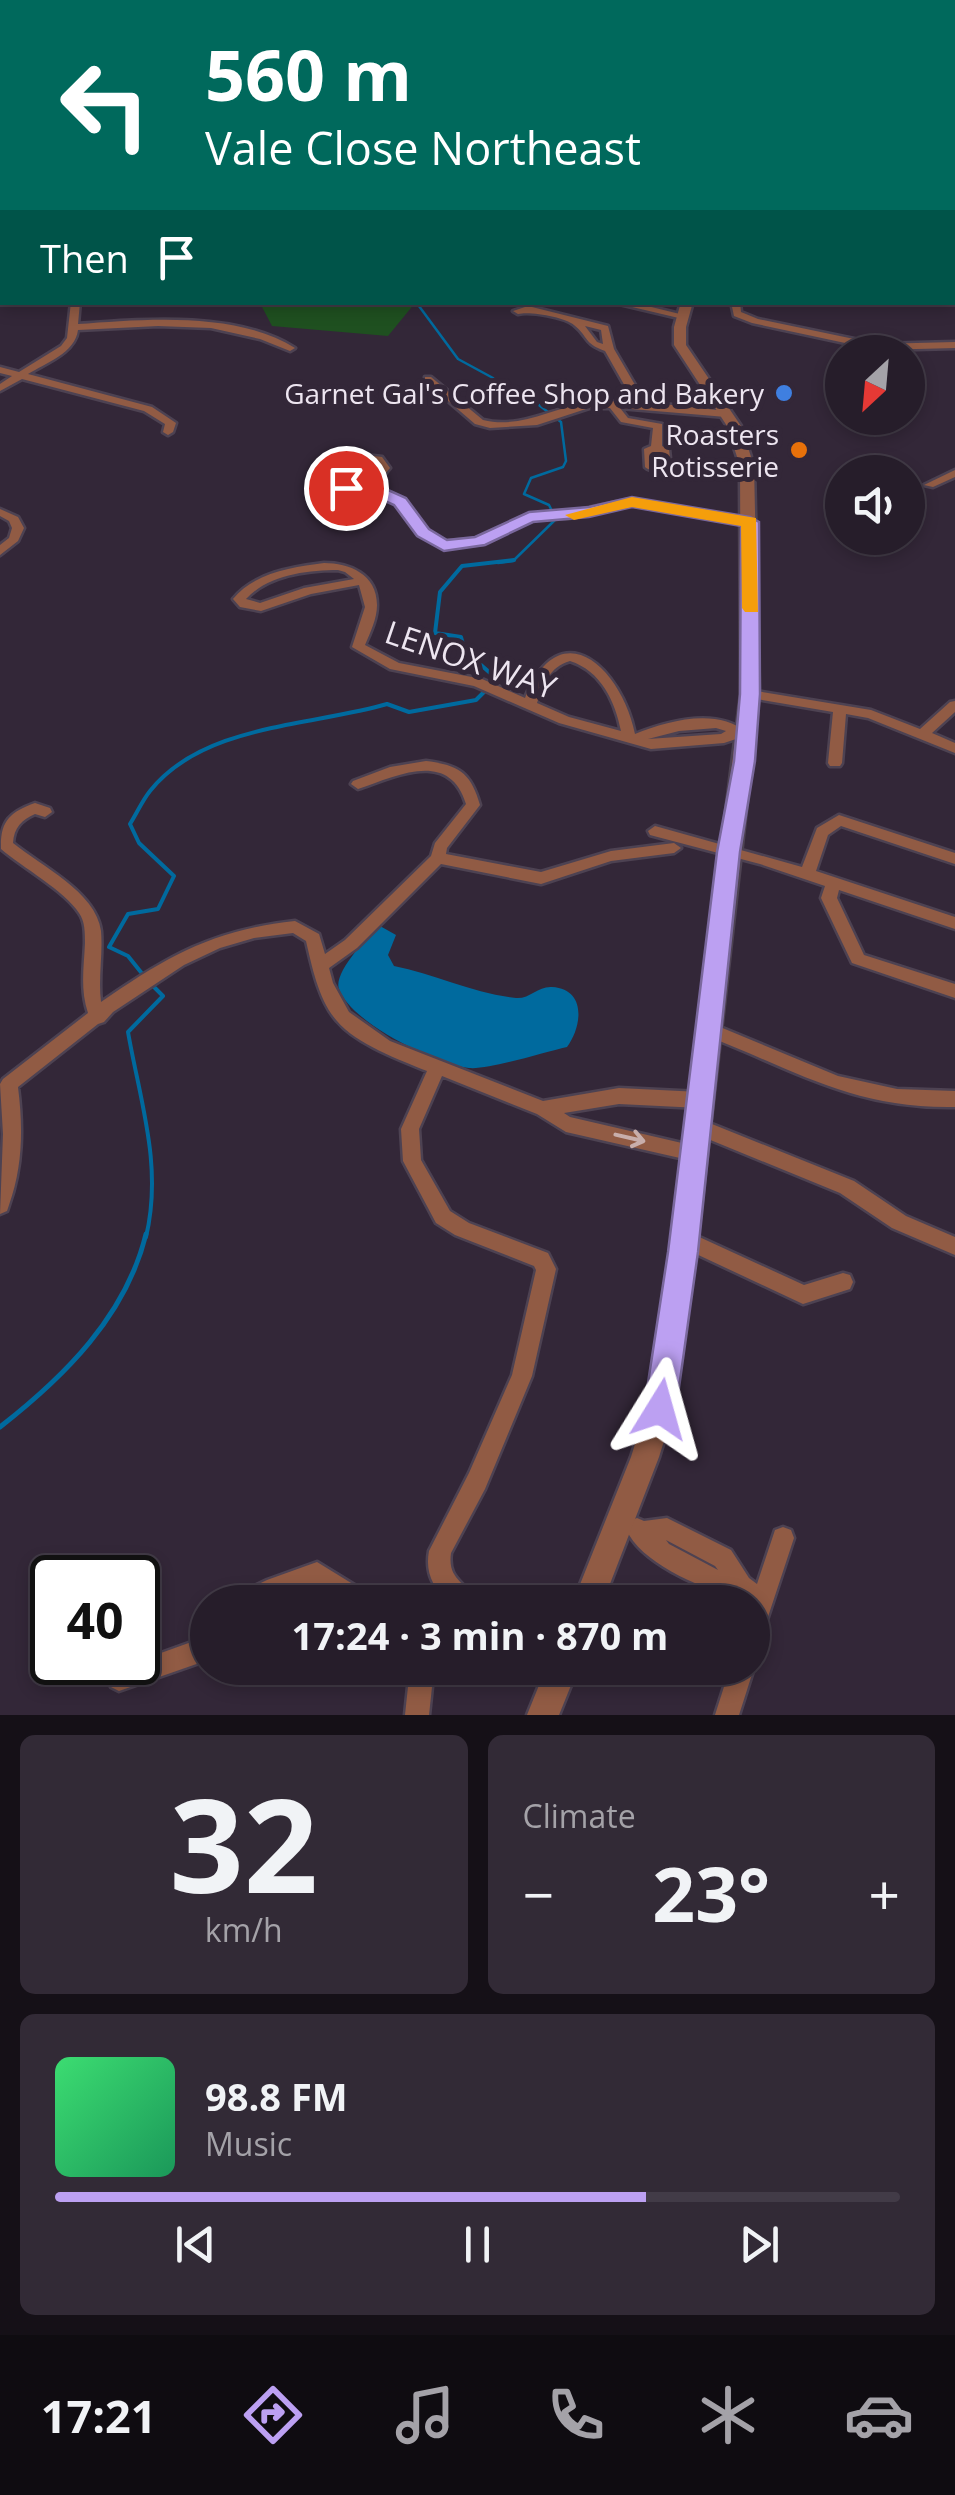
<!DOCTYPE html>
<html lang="en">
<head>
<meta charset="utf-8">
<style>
	:root { --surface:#261d2a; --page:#322a36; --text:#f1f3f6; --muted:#a4a2a8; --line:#423b47; --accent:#bca0f2 }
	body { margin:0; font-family:"Open Sans",sans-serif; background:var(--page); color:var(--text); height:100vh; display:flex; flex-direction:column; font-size:38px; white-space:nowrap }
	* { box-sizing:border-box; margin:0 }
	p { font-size:32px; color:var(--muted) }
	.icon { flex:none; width:55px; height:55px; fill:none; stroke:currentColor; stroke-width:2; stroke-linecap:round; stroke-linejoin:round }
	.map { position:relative; height:1715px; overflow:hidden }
	.drawer { display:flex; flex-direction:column; gap:20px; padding:20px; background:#151017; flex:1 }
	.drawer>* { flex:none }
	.banner { position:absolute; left:0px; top:0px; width:955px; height:305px; box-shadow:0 5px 15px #0003,0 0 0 2px var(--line); background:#00695c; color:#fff; overflow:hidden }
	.needle { width:65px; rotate:206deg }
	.tools { position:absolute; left:825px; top:335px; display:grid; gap:20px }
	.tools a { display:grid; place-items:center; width:100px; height:100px; border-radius:50%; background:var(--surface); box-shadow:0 5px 15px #0003,0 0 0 2px var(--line); font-size:50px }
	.speed { position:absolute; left:30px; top:1555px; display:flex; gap:20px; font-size:50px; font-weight:700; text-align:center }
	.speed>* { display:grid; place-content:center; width:130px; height:130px; border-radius:50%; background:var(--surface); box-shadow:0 5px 15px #0003,0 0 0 2px var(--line); line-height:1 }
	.speed .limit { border:5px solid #111; border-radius:15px; background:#fff; color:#111 }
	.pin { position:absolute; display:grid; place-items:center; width:85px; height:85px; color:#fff; margin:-42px; border:5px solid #fff; border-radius:50%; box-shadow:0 2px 10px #0007 }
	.me { position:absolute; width:110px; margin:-55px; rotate:8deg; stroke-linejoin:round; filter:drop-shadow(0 0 8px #0008) }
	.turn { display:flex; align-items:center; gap:35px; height:210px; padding:0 40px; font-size:45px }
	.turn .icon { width:130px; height:130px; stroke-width:2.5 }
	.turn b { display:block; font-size:70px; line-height:85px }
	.then { display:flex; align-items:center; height:95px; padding:0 40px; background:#0003; gap:20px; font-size:38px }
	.big { font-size:75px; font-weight:700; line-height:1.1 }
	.drawer .tile { flex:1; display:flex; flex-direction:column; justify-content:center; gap:15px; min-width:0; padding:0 35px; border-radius:15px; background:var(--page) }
	.drawer .dial { align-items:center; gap:0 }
	.dial b { font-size:130px; line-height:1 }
	.song { display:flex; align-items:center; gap:30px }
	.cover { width:120px; height:120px; border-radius:15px; background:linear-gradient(135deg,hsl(140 70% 55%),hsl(150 70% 35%)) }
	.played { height:10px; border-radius:5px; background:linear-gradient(90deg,var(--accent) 70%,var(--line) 70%) }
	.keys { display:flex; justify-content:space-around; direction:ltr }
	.heat { display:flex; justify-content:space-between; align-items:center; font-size:55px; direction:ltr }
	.drawer .tiles { flex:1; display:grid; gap:20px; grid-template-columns:1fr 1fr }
	.tile:last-child { grid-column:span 2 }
	.trip { position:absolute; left:190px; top:1585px; width:580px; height:100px; border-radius:50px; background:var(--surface); box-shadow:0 5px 15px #0003,0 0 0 2px var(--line); font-weight:700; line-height:100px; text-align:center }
	.tabs { display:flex; height:160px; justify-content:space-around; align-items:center; background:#0f0c11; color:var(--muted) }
	.tabs .icon { width:70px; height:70px }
	.tabs .selected { color:var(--accent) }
	.tabs b { font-size:45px; color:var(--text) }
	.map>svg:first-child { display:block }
</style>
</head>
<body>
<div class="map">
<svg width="955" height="1715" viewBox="0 0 955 1715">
	<rect width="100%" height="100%" fill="#332738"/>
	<!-- commercial -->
	<polygon fill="#3d3222" points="247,0 766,0 243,2"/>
	<!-- green -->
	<polygon fill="#1f5020" points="260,303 415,303 388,336 272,326"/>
	<!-- water -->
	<path fill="#006a9e" d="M380,926L396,935L388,955L394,966C434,974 475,994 516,998C530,999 538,986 552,987C587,989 582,1027 567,1047C544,1052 489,1070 469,1068C435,1064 350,1022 339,989C333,973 368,936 380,926Z"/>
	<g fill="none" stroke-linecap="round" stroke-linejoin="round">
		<!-- stream-far2 -->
		<g stroke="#006a9e" stroke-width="2.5">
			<polyline points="361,0 375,2"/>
			<polyline points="416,302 458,359 493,378 508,395 531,399 561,422 566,461 563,467 531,478 524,494 549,505 556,519 513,561 498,563"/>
		</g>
		<!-- stream-far1 -->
		<g stroke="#006a9e" stroke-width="4">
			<path d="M144,976L128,956L109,947L128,914L158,909L174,876L139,843L130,824C137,813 142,801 150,791C203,724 312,726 387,704L409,712L476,700L497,679L465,651L461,637L435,633L440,592L462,566L514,560"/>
			<path d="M146,1237C163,1166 140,1101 128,1032L163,996L150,983"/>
		</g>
		<!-- stream -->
		<path stroke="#006a9e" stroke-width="5" d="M0,1427C64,1377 126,1316 146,1234"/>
		<defs>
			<g id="minor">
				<polygon points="848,0 854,0 856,2 850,2"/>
				<rect x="0" y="14" width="2" height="4"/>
				<rect x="952" y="22" width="3" height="4"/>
				<rect x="0" y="35" width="2" height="4"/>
				<polygon points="952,115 955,116 955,120 952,119"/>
				<rect x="0" y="165" width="2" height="5"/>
				<rect x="952" y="171" width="3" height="4"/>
				<rect x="952" y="194" width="3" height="4"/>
				<rect x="952" y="215" width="3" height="4"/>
				<polygon points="952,246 955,246 955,252 952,251"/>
				<polygon points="0,254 2,255 2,260 0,260"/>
				<polygon points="952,275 955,275 955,281 952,280"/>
				<path d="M71,302H80L78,324C145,319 236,311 295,348L290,351L260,339L211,328L158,326L78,330C75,353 46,363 28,374L152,407L176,423L173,432L168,435L163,432L165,424L144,411L22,379L0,391V384L12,376L0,373V367L19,372L61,346L67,338Z"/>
				<polygon points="611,302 631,302 688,316 683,319"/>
				<polygon points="731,302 740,302 741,312 758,319 878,344 955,342 955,348 878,350 752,323 734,316"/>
				<path d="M528,306L608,326L614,349L645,402L726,411L731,414L726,417L620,408L628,418L662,424V446L669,449L671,468C666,473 650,472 645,467L644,449L651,446L653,428L621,422L610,408H589L537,425L490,428L475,424L425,381V377H431L483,420C519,429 551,409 585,403C601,400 619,402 634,402L605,351C583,343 589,337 574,325C565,317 530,311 518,314L513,311ZM585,326L601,330L603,344L597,342ZM654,452H659L660,464H655Z"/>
				<path d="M355,454L382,457L390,468L373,488L404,500L427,531L445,541L477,539L529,514L569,512L631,499L750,519L756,522L750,525L631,505L569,518L531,520L483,544L443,548L419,535L396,504L377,496L333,487L325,480V476ZM357,460L375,462L379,468L363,487L341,482L336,478Z"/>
				<polygon points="955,470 955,477 933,487 924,485"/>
				<polygon points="0,509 18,517 24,528 18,541 0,555 0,545 9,538 12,528 9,521 0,516"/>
				<path d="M324,563C349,563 377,574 377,605C377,619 370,633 365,645L399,663L482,679L525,698C561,609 622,670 635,734C668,721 717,707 747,733L745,736L724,743L651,749L559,723L474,686L390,669L352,647L365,607L359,585L311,594L261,611L240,607L233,599C254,573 292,567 324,563ZM338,570L345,572L354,579L304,588L260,603L246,599C268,575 307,570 338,570ZM570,661C601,671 615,701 621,731L569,717L537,703C544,684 549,667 570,661ZM716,728L726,731L721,734L648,739L679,731Z"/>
				<polygon points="750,690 871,710 920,729 950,702 955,701 955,712 932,733 955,743 955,753 868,718 846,714 842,763 840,766 830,766 828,763 833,712 745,697 743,694"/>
				<path d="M426,761C459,765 471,773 480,805L447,848L446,854L541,872L611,851L674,843L681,848L674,853L611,861L541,884L441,864L357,948L329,968L333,983L349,1012L390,1041L543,1101L619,1088L700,1092L706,1095L709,1100L706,1105L700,1108L619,1104L564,1113L570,1117L699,1147L702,1153L699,1159L693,1161L566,1132L537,1114L442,1076L419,1129L421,1160L450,1211L469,1223L548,1253L556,1269L532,1376L485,1489L451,1553C447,1581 467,1581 475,1602H448C433,1587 425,1573 429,1551L469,1473L512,1375L536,1270L534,1266L455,1235L436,1223L403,1161L401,1129L427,1071C400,1060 356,1044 337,1021C319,1001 312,967 306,941L293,933L254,938L220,948L184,965L113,1012L104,1022L98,1024L18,1087C23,1127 23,1166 9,1205L7,1211L0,1214L3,1134L0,1084L3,1079L88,1013C80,989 84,967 85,943C85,933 85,921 79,913C65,891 22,867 1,849C0,821 10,812 35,803L50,808L52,812L45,817L35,814C22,820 14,827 13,843C41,866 96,892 101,931C103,955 98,978 101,1002C168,956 213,930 295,921L319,934L325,954L345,940L431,856L435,843L466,804C449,749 397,776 358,789L351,784L353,781L390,767Z"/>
				<polygon points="839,815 955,853 955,864 841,826 828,835 816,871 955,917 955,929 839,890 837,898 864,955 955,984 955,998 852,963 821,898 825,886 760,864 650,835 648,831 655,826 802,867 817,828"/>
				<path d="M708,1022L838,1076L897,1089L955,1091V1107C851,1109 794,1069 702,1034L700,1029L702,1024Z"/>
				<polygon points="697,1118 854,1181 906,1216 955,1237 955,1255 892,1228 840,1193 691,1132 688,1126 691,1120"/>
				<polygon points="684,1230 804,1285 843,1273 850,1275 853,1282 850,1289 803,1304 677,1245 674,1239 677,1233"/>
				<path d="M637,1518L644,1521L667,1518L731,1550L749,1578L757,1584L775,1530L783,1527L791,1530L794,1538L760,1641L752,1644V1602C743,1602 740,1598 731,1596C698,1587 640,1562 626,1529L629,1521ZM666,1540L715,1566L718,1570L669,1544Z"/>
				<polygon points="317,1562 369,1594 372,1602 341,1602 315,1585 269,1602 235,1602 238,1594 267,1580"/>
				<polygon points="208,1636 208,1660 119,1691 111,1687 107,1679 111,1671"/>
				<polygon points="752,1665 754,1668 739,1715 715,1715 730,1668 752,1668"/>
				<polygon points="410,1668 434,1668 429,1715 405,1715"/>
			</g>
			<g id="tertiary">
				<polygon points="681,302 693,302 686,327 686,345 741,426 754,466 759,694 696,1252 674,1409 659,1457 603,1602 573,1602 631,1457 646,1409 670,1252 741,694 740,466 727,426 674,345 674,327"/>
				<polygon points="546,1668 578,1668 559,1715 527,1715"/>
			</g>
			<polyline id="secondary" points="661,2 663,0"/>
			<rect id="primary" x="952" y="101" width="3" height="6"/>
			<g id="motorway">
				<rect x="952" y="45" width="3" height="6"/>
				<polygon points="2,57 2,65 0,66 0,58"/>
				<rect x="952" y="78" width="3" height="8"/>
			</g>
		</defs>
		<!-- minor casing -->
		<use href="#minor" stroke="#4d4252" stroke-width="5"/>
		<!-- tertiary casing -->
		<use href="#tertiary" stroke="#4d4252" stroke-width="5"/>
		<!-- secondary casing -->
		<use href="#secondary" stroke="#4d4252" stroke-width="28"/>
		<!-- primary casing -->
		<use href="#primary" stroke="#4d4252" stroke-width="5"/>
		<!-- motorway casing -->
		<use href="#motorway" stroke="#4d4252" stroke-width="4"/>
		<!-- minor -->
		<use href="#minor" fill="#915b44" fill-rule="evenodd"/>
		<!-- tertiary -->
		<use href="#tertiary" fill="#915b44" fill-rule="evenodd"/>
		<!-- secondary -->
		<use href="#secondary" stroke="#c9734f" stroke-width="22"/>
		<!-- primary -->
		<use href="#primary" fill="#f48555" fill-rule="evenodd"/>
		<!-- motorway -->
		<use href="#motorway" fill="#faaa89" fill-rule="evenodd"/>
	</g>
	<!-- one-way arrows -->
	<defs><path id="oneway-shaft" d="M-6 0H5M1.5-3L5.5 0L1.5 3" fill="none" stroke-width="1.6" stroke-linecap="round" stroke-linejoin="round" transform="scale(2.5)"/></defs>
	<use stroke="#c8aeab" href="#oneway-shaft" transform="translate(630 1138) rotate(13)"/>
	<!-- route -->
	<polygon fill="#bca0f2" stroke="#7a689d" stroke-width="2.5" points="346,482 386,489 406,498 429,529 447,540 475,537 529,512 589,507 632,497 750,517 759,522 760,694 755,761 740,852 698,1252 676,1409 671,1420 660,1425 649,1420 644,1409 668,1252 717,852 734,761 740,694 741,526 632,507 589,517 533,522 485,545 444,551 417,536 394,505 376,497 340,491 340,484"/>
	<!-- slow -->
	<polygon fill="#f59e0b" points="632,497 756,518 758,612 745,612 742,608 741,526 632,507 574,520 565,515"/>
	<!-- markers -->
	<circle fill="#3f7fe0" stroke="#332738" stroke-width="4" cx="784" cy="393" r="10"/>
	<circle fill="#e8710a" stroke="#332738" stroke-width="4" cx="799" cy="450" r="10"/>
	<g text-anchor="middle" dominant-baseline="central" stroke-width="10" stroke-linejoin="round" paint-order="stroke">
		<!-- far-poi labels -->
		<g font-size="28" fill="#ede5f0" stroke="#332738" text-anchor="end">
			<text x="764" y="393">Garnet Gal's Coffee Shop and Bakery</text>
			<text x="779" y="434">Roasters<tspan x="779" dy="32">Rotisserie</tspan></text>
		</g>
		<!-- street labels -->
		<g font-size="32" fill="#ede5f0" stroke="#332738">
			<text transform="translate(471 659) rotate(19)">LENOX WAY</text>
		</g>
	</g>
</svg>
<div class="tools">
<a><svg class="needle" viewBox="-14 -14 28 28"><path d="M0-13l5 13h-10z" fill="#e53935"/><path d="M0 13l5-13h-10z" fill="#a4a2a8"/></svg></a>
<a><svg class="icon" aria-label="sound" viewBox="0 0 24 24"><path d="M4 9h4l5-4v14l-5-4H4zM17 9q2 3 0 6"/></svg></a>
</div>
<div class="speed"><div class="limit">40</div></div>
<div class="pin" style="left:346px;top:488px;background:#d93025"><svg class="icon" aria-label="arrive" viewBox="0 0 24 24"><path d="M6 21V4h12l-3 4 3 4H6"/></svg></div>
<svg class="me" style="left:660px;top:1409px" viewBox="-20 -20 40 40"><path d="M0-17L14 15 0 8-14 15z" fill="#bca0f2" stroke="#fff" stroke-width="4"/></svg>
<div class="trip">17:24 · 3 min · 870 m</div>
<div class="banner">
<div class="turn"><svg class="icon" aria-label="left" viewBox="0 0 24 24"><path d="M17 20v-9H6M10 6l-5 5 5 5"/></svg><div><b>560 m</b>Vale Close Northeast</div></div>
<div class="then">Then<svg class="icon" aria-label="arrive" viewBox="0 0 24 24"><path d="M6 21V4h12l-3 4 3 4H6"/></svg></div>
</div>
</div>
<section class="drawer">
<div class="tiles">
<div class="tile dial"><b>32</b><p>km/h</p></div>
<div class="tile"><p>Climate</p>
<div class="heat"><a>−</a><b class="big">23°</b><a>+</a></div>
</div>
<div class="tile">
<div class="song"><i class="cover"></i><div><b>98.8 FM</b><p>Music</p></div></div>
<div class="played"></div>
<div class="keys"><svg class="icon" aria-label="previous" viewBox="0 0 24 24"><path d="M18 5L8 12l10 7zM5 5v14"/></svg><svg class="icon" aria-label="pause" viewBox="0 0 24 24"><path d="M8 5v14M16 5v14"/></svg><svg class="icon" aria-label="next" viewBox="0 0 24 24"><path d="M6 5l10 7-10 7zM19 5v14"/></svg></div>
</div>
</div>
</section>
<nav class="tabs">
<b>17:21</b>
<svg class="icon selected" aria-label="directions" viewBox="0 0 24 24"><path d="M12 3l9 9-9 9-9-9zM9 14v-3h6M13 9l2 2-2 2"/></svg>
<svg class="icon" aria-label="music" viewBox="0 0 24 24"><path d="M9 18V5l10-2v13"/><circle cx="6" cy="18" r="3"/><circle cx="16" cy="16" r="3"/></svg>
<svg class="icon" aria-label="phone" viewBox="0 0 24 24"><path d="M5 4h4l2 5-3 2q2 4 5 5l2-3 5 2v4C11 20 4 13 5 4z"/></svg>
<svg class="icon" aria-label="climate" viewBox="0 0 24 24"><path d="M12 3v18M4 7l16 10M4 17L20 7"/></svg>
<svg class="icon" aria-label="car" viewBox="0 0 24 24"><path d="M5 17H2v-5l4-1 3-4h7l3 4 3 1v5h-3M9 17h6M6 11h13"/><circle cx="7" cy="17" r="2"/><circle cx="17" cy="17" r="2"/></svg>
</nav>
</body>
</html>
